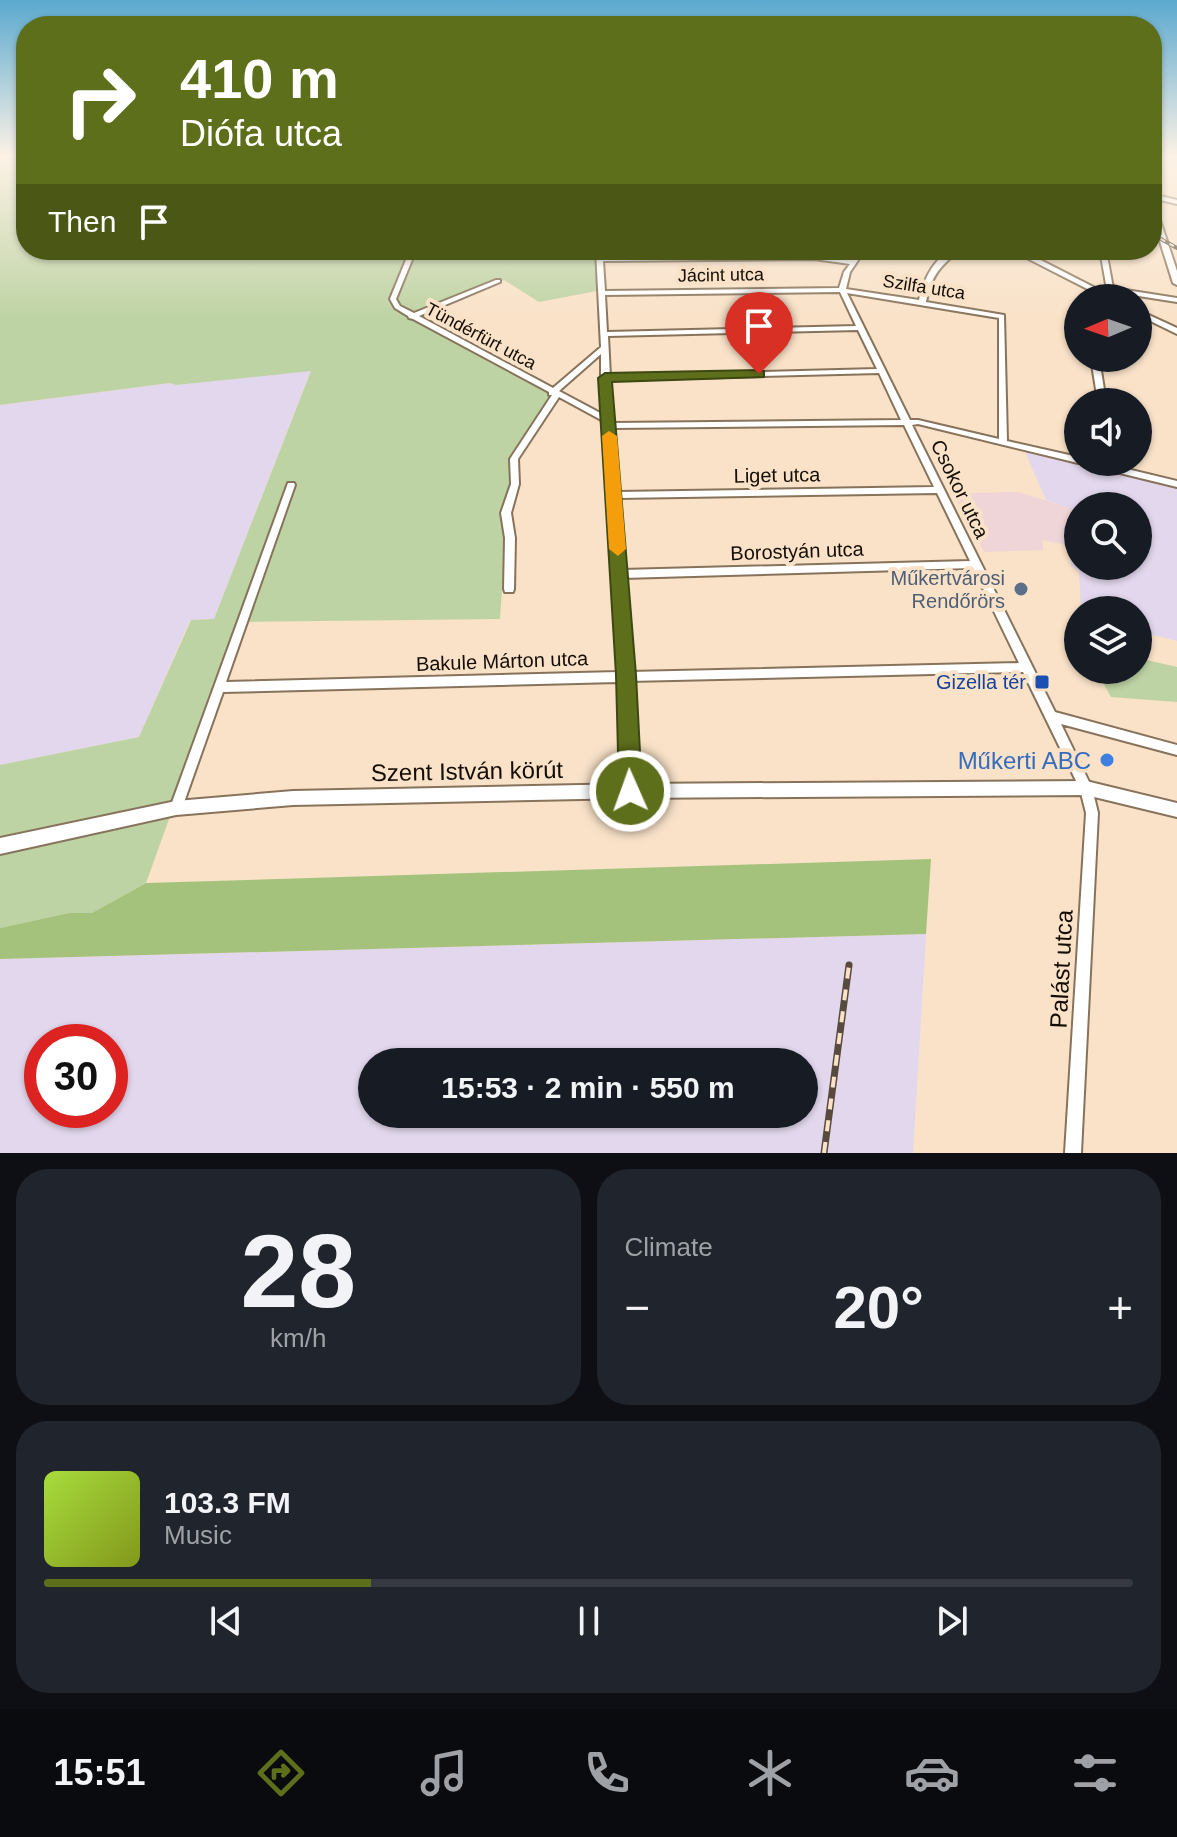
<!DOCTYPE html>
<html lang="en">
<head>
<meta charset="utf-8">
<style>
	:root { --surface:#171b24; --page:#20242c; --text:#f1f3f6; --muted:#9ea1a6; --line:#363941; --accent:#5e6f1b }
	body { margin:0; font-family:Arial,sans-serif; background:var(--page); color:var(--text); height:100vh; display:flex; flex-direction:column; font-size:30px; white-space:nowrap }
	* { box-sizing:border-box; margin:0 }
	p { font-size:26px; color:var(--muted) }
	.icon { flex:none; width:44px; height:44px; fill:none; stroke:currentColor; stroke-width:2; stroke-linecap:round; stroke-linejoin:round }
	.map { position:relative; height:1153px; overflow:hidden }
	.sheet { display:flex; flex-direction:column; gap:16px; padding:16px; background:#0d0f14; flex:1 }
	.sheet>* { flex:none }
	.banner { position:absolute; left:16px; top:16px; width:1146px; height:244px; border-radius:32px; box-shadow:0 2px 6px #0004; background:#5e6f1b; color:#fff; overflow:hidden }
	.needle { width:52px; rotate:268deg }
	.tools { position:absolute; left:1064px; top:284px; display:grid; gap:16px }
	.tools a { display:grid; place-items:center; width:88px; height:88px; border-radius:50%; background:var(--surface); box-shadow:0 2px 6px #0004; font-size:40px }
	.speed { position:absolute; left:24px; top:1024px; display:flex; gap:16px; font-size:40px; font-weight:700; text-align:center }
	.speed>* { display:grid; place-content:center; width:104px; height:104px; border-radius:50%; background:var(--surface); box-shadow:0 2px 6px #0004; line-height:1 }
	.speed .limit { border:12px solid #d22; background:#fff; color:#111 }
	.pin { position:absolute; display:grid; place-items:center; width:68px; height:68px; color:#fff; margin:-82px -34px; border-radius:50% 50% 50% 0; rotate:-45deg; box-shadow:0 0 8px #0007 }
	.pin .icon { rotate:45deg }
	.me { position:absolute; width:88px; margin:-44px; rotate:358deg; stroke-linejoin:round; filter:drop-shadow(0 0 6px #0008) }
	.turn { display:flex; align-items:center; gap:28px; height:168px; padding:0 32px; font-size:36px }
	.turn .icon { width:104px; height:104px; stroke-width:2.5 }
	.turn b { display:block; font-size:56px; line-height:68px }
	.then { display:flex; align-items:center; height:76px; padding:0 32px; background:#0003; gap:16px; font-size:30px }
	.big { font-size:60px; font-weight:800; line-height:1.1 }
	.sheet .card { flex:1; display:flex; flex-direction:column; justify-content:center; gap:12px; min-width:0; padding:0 28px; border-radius:32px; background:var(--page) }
	.sheet .dial { align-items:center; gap:0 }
	.dial b { font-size:104px; line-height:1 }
	.song { display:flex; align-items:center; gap:24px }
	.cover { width:96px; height:96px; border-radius:12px; background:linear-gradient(135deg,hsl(80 70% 55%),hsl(70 70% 35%)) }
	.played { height:8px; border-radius:4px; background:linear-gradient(90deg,var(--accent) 30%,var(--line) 30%) }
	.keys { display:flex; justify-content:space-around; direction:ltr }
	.heat { display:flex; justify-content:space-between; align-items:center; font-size:44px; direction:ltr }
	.sheet .tiles { flex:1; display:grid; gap:16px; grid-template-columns:1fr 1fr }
	.card:last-child { grid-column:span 2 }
	.trip { position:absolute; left:358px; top:1048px; width:460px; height:80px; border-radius:40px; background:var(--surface); box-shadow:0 2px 6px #0004; font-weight:800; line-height:80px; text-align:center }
	.dock { display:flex; height:128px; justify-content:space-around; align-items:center; background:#090b0e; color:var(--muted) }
	.dock .icon { width:56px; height:56px }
	.dock .current { color:var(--accent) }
	.dock b { font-size:36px; color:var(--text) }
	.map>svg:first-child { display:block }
</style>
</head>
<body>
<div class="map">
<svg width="1177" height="1153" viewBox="0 0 1177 1153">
	<rect width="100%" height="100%" fill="#f9e2c8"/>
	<!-- industrial -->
	<g fill="#e2d7ec" fill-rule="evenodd">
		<polygon points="311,370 214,619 190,620 139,737 0,765 0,405 171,383 176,385"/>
		<path d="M1025,452L1177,488V641L1138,631V610H1081L1079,571L1071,566L1072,509L1046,500ZM1078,506H1138V566H1078Z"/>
		<path d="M926,934L913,1153H0V959ZM42,1042H110V1110H42ZM372,1062H804V1114H372Z"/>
	</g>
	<!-- education -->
	<polygon fill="#efd5d8" points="1018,492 1073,509 1070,546 1043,540 1043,550 984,552 953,493"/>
	<!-- green -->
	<g fill="#bed3a4">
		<polygon points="0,157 26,157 26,250 595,250 597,291 539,302 504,280 406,317 553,396 511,458 500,619 240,622 146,883 92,913 69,913 0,928 0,765 139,737 191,620 214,619 311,371 176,385 170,383 0,405"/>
		<polygon points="1138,658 1177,667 1177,702 1111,697 1096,670 1138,670"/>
	</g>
	<!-- forest -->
	<polygon fill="#a4c27c" points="931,859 926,934 0,959 0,928 69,913 92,913 146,883"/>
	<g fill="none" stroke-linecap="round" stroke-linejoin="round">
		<defs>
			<g id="minor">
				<polygon points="1152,194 1177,200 1177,204 1152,198"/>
				<path d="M410,250H416L396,299L400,306L414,313L496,280H500V282L419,316L553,388L601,347L596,250H602L603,257L814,255L852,260L859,250H865L850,272L846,289L919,300C923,281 936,250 960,250C940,266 931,276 926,302L1004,315L1007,441L1078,457V462H1081L1078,463L918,424L912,425L1055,712L1177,745V755L1061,724L1092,788L1098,813L1081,1153H1065L1086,813L1080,789L1023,672L629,681L636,791L634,795L630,797L626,795L624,791L618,682L223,692L182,808L180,812L176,814L172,812L170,808L288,483H294L295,485L226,682L618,672L605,422L559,397L518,459L519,484L511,513L515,538L514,589L513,592H505L504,589L505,538L501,513L511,484L510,459L552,395H549V392L413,319L409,318L408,316L395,308L390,299ZM814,259L850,264L844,272L839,288L605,291L603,261ZM840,292L856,326L607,332L605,295ZM847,293L999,318V439L918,420H910ZM858,330L877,369L610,376L608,336ZM601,354V378L603,380L604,415L559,391ZM879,373L901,420L613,423L610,380ZM904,425L934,487L617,492L613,428ZM937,493L970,561L622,570L618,498ZM973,568L1019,663L629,672L623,578Z"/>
				<polygon points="1100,250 1106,250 1113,288 1177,298 1177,302 1113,292 1111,298 1105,298 1107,290"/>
				<polygon points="1091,358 1099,358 1106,402 1098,402"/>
				<polygon points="1083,462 1098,462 1177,481 1177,487 1087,465"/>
			</g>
			<g id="tertiary">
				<polygon points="1152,203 1155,205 1177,271 1177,285 1173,283 1152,216"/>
				<polygon points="1011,250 1021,250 1115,298 1105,298"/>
				<polygon points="1138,310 1177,328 1177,334 1138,315"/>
				<polygon points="1086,781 1177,803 1177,817 1086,795 630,798 293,805 176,815 0,854 0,838 176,801 293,791 630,784"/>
			</g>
		</defs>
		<!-- minor casing -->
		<use href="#minor" stroke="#87735b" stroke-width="4"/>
		<!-- tertiary casing -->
		<use href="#tertiary" stroke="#87735b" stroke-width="4"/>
		<!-- minor -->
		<use href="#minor" fill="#fff" fill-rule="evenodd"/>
		<!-- tertiary -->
		<use href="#tertiary" fill="#fff" fill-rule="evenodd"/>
		<defs>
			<polyline id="rail-far1" points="1152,234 1177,248"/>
			<polyline id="rail" points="824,1153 849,965"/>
		</defs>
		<!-- rail-far1 casing -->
		<use href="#rail-far1" stroke="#584b3e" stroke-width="4"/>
		<!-- rail casing -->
		<use href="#rail" stroke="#584b3e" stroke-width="7"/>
		<!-- rail-far1 -->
		<use href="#rail-far1" stroke="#f9e2c8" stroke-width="2" stroke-dasharray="5" stroke-linecap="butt"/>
		<!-- rail -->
		<use href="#rail" stroke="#f9e2c8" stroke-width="4" stroke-dasharray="11" stroke-linecap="butt"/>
	</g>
	<!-- sky -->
	<linearGradient id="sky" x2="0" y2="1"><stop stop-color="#5ba9cf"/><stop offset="0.49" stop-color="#fcf2e6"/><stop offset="1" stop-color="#fcf2e6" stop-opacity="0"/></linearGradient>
	<rect width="1177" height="318" fill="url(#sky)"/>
	<!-- route -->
	<polygon fill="#5e6f1b" stroke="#3d4812" stroke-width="2" points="759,370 764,371 764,377 612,382 636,675 642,791 638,798 630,802 622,798 619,791 616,675 598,378 605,373"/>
	<!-- slow -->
	<polygon fill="#f59e0b" points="609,431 617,436 626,549 618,556 609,549 602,436"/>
	<!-- markers -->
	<circle fill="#5c6f8a" stroke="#f9e2c8" stroke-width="3" cx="1021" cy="589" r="8"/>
	<rect fill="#1a4fb4" stroke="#f9e2c8" stroke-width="3" x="1034" y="674" width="16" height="16" rx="4"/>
	<circle fill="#3f7fe0" stroke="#f9e2c8" stroke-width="3" cx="1107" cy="760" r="8"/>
	<g text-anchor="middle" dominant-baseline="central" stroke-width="8" stroke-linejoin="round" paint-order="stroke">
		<!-- far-street labels -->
		<g font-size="18" fill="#160e06" stroke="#f9e2c8">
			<text transform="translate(721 275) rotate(-1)">Jácint utca</text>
			<text transform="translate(924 287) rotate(9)">Szilfa utca</text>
			<text transform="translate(481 336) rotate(28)">Tündérfürt utca</text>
		</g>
		<!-- street labels -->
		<g font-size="20" fill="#160e06" stroke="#f9e2c8">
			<text transform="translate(777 475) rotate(-1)">Liget utca</text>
			<text transform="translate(960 489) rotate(64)">Csokor utca</text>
			<text transform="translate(797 551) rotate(-2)">Borostyán utca</text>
			<text transform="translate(502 661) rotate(-2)">Bakule Márton utca</text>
		</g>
		<!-- service labels -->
		<g font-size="20" fill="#4e5e75" stroke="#f9e2c8" text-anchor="end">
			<text x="1005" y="578">Műkertvárosi<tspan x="1005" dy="23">Rendőrörs</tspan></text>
		</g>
		<!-- transit labels -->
		<g font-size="20" fill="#164399" stroke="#f9e2c8" text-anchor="end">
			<text x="1026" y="682">Gizella tér</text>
		</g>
		<!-- near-shop labels -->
		<g font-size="24" fill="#366cbe" stroke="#f9e2c8" text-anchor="end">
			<text x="1091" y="760">Műkerti ABC</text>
		</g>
		<!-- near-street labels -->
		<g font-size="24" fill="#160e06" stroke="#f9e2c8">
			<text transform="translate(467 771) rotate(-1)">Szent István körút</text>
			<text transform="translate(1061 969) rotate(-87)">Palást utca</text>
		</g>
	</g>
</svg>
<div class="tools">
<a><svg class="needle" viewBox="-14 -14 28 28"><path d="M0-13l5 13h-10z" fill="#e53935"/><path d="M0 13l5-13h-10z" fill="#9ea1a6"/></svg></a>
<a><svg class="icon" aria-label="sound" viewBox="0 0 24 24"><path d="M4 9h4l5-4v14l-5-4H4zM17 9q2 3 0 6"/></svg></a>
<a><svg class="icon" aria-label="search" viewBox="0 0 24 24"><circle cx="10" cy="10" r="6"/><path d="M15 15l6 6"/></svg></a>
<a><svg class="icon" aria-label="layers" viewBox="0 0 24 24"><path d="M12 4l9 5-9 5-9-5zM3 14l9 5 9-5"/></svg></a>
</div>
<div class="speed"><div class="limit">30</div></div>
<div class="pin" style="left:759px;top:374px;background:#d93025"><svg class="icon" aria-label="arrive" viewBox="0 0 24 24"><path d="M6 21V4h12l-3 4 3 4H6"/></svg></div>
<svg class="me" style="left:630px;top:791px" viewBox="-20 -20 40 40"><circle r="17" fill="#5e6f1b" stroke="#fff" stroke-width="3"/><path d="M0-11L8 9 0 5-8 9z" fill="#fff"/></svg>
<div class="trip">15:53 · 2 min · 550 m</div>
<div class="banner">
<div class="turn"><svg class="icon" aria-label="right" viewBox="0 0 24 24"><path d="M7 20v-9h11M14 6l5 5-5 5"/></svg><div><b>410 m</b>Diófa utca</div></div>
<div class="then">Then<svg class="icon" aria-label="arrive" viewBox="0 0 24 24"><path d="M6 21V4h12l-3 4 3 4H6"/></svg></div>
</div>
</div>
<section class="sheet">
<div class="tiles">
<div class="card dial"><b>28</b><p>km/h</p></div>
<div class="card"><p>Climate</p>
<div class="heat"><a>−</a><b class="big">20°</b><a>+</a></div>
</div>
<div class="card">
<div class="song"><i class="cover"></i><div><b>103.3 FM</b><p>Music</p></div></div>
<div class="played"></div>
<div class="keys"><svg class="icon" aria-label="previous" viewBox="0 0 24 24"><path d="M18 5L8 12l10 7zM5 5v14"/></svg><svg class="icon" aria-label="pause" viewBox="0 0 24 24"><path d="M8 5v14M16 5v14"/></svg><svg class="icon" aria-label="next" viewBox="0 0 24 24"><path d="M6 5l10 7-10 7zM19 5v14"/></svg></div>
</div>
</div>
</section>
<nav class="dock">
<b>15:51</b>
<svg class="icon current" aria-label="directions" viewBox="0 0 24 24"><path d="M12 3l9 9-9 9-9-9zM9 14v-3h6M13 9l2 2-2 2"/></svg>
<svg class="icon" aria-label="music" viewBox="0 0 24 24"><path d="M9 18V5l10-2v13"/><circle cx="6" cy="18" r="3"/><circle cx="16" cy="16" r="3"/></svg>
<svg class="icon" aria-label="phone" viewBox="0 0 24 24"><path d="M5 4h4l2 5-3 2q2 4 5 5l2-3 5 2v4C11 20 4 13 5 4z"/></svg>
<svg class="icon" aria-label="climate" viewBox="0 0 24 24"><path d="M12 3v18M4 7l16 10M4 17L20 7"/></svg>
<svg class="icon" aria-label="car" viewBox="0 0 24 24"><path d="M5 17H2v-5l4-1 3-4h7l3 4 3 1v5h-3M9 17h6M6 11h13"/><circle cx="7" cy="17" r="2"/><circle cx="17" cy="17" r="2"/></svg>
<svg class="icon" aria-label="filters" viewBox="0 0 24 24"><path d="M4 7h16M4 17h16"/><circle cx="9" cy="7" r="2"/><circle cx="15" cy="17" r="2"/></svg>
</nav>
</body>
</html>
